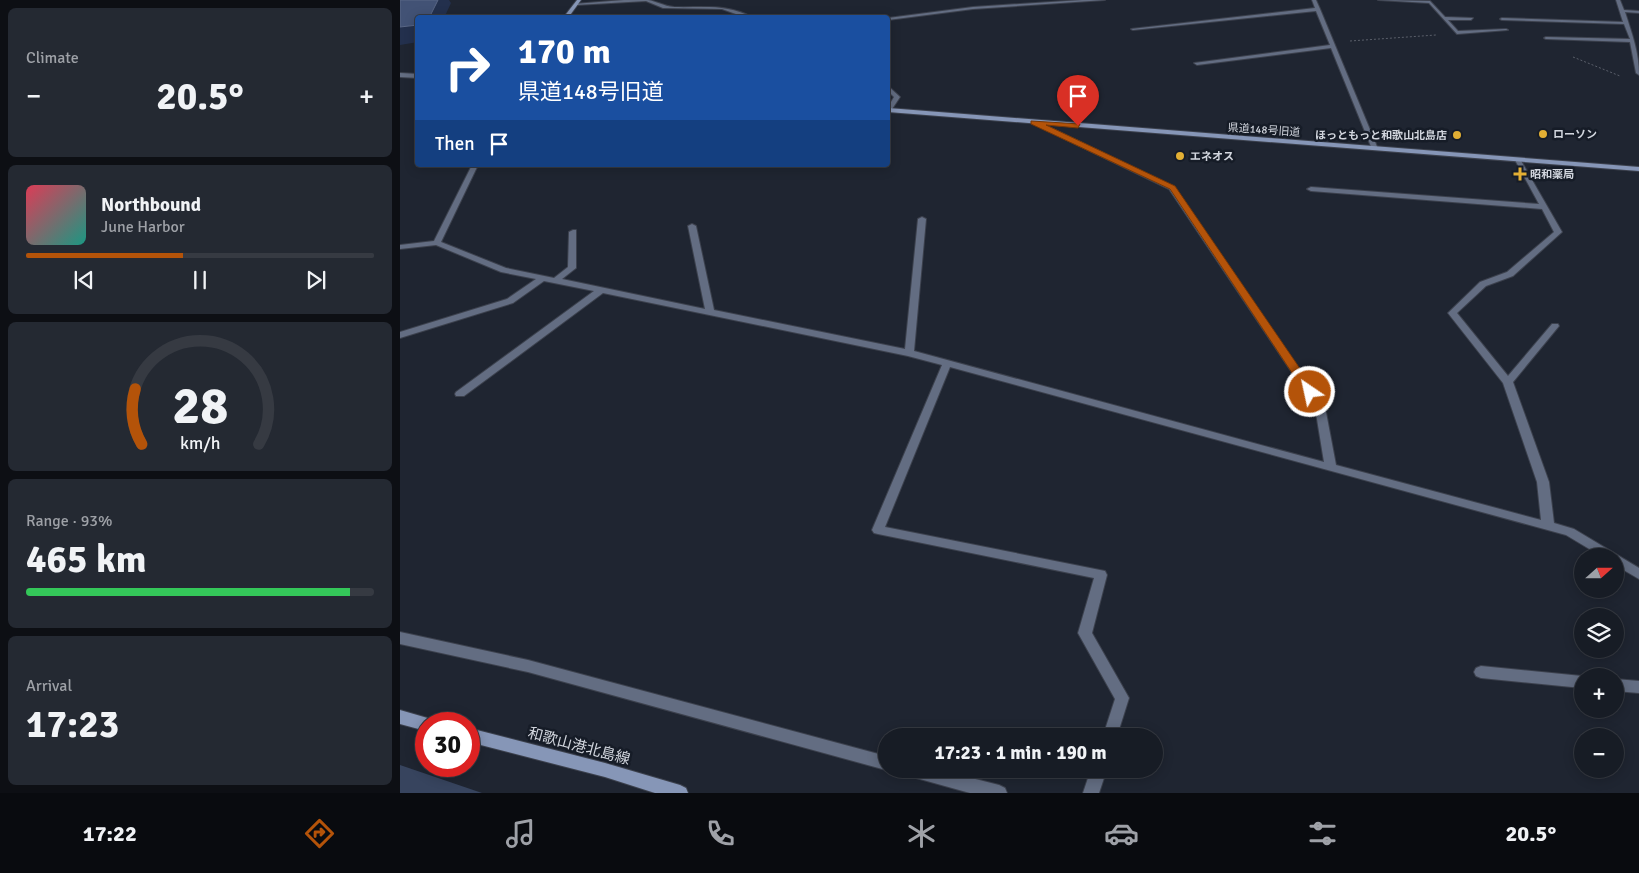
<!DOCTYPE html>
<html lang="en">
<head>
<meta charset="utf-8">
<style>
	:root { --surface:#171c25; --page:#242932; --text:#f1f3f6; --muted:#9ea1a7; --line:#363a42; --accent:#b45309 }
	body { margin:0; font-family:Signika,"Noto Sans JP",sans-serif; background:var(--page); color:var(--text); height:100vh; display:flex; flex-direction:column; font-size:19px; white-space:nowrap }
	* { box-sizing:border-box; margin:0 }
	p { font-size:16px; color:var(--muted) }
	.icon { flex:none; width:28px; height:28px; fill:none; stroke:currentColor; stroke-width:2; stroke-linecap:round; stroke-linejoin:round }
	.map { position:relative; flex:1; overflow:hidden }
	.sheet { display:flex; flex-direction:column; gap:8px; padding:8px; background:#0d0f14; width:400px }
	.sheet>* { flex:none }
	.guide { position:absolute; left:15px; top:15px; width:475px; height:152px; border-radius:5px; box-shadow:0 2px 12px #0003,0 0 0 1px var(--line); background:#1a4fa0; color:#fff; overflow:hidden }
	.needle { width:32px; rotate:69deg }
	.tools { position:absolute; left:1174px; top:548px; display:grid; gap:10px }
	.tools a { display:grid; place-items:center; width:50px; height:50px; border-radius:50%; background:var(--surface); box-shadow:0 2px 12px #0003,0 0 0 1px var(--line); font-size:25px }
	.speed { position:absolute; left:15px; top:712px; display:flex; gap:10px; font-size:25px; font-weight:700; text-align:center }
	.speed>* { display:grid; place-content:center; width:65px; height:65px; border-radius:50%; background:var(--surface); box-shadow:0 2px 12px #0003,0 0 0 1px var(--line); line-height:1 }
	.speed .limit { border:8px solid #d22; background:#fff; color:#111 }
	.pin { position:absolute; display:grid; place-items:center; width:42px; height:42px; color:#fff; margin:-51px -21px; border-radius:50% 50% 50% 0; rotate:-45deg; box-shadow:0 0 5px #0007 }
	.pin .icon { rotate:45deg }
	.me { position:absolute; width:55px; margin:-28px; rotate:326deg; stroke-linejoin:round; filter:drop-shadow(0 0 4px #0008) }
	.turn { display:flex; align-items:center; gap:18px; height:105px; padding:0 20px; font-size:22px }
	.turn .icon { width:65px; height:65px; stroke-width:2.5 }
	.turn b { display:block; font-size:35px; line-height:42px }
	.then { display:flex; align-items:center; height:48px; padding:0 20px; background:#0003; gap:10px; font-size:19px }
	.big { font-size:38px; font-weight:700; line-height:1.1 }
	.sheet .widget { flex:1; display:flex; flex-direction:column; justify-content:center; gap:8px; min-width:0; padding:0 18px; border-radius:8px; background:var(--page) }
	.sheet .dial { align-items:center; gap:0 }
	.dial svg { height:130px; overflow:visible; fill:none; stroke:var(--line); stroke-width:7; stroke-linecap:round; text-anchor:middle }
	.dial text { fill:var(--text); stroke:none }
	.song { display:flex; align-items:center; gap:15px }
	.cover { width:60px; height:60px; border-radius:8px; background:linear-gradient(135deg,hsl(350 70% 55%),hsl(170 70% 35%)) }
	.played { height:5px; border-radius:2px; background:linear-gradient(90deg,var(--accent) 45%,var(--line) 45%) }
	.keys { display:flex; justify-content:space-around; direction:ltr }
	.heat { display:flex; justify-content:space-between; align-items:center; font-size:28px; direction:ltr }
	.charge { height:8px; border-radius:4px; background:linear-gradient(90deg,#34c759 93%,var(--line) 0) }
	.trip { position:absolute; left:478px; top:728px; width:285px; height:50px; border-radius:25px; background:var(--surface); box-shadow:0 2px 12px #0003,0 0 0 1px var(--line); font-weight:700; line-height:50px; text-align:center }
	.tab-bar { display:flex; height:80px; justify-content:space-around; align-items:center; background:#090b0f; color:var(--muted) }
	.tab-bar .icon { width:35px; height:35px }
	.tab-bar .active { color:var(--accent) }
	.tab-bar b { font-size:22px; color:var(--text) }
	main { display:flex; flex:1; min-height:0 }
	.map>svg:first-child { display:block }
</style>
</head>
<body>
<main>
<section class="sheet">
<div class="widget"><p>Climate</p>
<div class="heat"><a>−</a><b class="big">20.5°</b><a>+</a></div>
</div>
<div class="widget">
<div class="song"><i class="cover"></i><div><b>Northbound</b><p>June Harbor</p></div></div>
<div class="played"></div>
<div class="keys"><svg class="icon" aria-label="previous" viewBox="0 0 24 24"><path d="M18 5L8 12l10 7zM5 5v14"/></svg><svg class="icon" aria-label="pause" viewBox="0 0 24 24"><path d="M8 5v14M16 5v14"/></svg><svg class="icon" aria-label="next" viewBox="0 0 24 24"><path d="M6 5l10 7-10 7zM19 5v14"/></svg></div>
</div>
<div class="widget dial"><svg viewBox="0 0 100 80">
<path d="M14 69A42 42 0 1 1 86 69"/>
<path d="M14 69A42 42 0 0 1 10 35" stroke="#b45309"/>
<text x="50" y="56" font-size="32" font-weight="700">28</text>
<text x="50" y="72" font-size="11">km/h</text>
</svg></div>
<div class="widget"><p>Range · 93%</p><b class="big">465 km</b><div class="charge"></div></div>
<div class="widget"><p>Arrival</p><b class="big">17:23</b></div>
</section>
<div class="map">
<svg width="1239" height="793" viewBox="0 0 1239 793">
	<rect width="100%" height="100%" fill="#1f2531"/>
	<!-- green -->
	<polygon fill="#37445e" points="0,765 82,793 0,793"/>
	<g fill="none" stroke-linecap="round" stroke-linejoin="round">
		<defs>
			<g id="lane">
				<path d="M224,0C232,0 240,0 248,0C256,1 263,6 274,7C304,8 325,3 354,18H347L322,9L263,8L246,1L176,5L174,4Z"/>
				<polygon points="682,0 705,0 573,9 488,20 488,18 573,7"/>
				<polygon points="488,86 500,97 490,112 488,113 488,107 494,97 488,91"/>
			</g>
			<g id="street">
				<polygon points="912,0 916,0 920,9 978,149 977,150 972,149 931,48 797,65 794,63 930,45 916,11 733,30 731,29 915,8"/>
				<polygon points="978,0 1030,1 1045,17 1073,18 1071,20 1048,20 1058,31 1106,29 1108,30 1057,34 1029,3"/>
				<path d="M1216,0H1220L1224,10L1239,11V13L1225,12C1232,34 1239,52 1239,75L1236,73L1230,42L1146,39L1144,38L1146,37L1230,39L1224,24L1102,20L1100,19L1102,18L1223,22Z"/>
				<polygon points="0,73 18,74 18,78 0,77"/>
				<polygon points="632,121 636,121 774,187 925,407 936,465 1141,520 1137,482 1103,383 1048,313 1080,282 1107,272 1154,232 1142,209 911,191 907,189 911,187 1139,204 1115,160 1120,159 1162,232 1113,276 1086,286 1057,313 1108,376 1152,324 1158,324 1159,326 1113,382 1149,482 1154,523 1174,529 1239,568 1239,579 1215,565 1215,556 1201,556 1166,535 550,367 485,527 705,571 707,575 692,633 729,698 717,736 703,736 715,699 678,633 694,578 478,534 474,533 472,530 542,365 508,356 203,293 64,396 56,396 55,394 56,392 194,291 144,281 113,303 0,338 0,332 107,299 136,279 101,272 36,245 0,249 0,245 34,241 72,165 78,165 41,242 106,268 154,278 168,267 169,232 173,230 176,230 176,268 162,279 305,309 288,226 292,224 296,226 314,310 505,349 518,219 522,217 526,219 514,351 924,462 915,407 769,189 632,123"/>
				<polygon points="0,632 128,660 486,756 486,769 490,769 486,770 128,672 0,644"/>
				<polygon points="1081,666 1182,676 1183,676 1182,688 1081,678 1076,676 1074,672 1076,668"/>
				<polygon points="1215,679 1239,681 1239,693 1215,691"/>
				<polygon points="501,769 536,769 599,785 605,788 607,793 570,793 509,776 504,774"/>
				<polygon points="691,769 707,769 699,793 683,793"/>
			</g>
			<g id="secondary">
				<polygon points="177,0 181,0 168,18 163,18"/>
				<polygon points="488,108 1239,167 1239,171 488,112"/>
				<polygon points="0,710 31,719 33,724 26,724 26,731 0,724"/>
				<polygon points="69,728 205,763 280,785 286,788 288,793 255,793 205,777 69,742"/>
			</g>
		</defs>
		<!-- lane casing -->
		<use href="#lane" stroke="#3c414d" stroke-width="2"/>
		<!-- street casing -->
		<use href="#street" stroke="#3c414d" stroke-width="2"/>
		<!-- secondary casing -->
		<use href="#secondary" stroke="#3c414d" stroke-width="2"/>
		<!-- path -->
		<g stroke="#5a5f6a" stroke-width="1" stroke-dasharray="2 2" stroke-linecap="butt">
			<polyline points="950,41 1036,35"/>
			<polyline points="1173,57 1220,76"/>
		</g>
		<!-- lane -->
		<use href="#lane" fill="#636d82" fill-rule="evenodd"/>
		<!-- street -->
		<use href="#street" fill="#636d82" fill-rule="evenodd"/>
		<!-- secondary -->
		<use href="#secondary" fill="#8696b7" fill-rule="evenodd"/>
	</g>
	<!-- shaded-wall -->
	<g fill="#23304d">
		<polygon points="38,0 49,0 51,3 44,18 29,18"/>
		<polygon points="18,25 18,42 0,45 0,27"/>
	</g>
	<!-- building -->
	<polygon fill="#425275" stroke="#596786" points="0,0 38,0 29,18 18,18 18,25 0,27"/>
	<!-- route -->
	<polygon fill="#b45309" stroke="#753606" points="631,121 680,124 678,128 646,125 775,186 914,389 914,394 906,394 770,189 631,124"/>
	<!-- markers -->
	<g fill="#e2af34" stroke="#161c27" stroke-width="2">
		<circle cx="1143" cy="134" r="5"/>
		<circle cx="1057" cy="135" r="5"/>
		<circle cx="780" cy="156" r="5"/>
		<path d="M1117.5 166.5h5v5h5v5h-5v5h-5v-5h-5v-5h5z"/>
	</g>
	<g text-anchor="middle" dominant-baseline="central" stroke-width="5" stroke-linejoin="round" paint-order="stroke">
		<!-- far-street labels -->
		<g font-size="11" fill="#d2d6de" stroke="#161c27">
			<text transform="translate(864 130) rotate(4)">県道148号旧道</text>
		</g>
		<!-- far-poi labels -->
		<g font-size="11" font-weight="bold" fill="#d2d6de" stroke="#161c27" text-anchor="start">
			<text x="1153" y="134">ローソン</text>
			<text x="1047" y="135" text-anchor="end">ほっともっと和歌山北島店</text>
			<text x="790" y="156">エネオス</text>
			<text x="1130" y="174">昭和薬局</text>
		</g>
		<!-- near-street labels -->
		<g font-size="15" fill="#d2d6de" stroke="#161c27">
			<text transform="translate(179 746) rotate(15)">和歌山港北島線</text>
		</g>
	</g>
</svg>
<div class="tools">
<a><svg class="needle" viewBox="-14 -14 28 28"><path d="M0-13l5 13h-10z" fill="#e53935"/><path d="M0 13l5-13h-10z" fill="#9ea1a7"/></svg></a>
<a><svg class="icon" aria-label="layers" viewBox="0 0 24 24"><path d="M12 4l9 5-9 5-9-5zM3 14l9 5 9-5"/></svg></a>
<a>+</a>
<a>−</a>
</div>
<div class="speed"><div class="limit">30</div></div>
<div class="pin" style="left:678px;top:126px;background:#d93025"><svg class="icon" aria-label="arrive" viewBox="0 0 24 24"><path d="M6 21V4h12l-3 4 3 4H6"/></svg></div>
<svg class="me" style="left:910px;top:392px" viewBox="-20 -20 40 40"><circle r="17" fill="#b45309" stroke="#fff" stroke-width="3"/><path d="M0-11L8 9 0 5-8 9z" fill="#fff"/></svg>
<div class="trip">17:23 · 1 min · 190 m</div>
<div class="guide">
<div class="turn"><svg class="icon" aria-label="right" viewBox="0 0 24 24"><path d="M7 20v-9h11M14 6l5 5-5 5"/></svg><div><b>170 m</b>県道148号旧道</div></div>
<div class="then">Then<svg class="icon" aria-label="arrive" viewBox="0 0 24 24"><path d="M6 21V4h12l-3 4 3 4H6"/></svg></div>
</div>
</div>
</main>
<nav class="tab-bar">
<b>17:22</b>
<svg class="icon active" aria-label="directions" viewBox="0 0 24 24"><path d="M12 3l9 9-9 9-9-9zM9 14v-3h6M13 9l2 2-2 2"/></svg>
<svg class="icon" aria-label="music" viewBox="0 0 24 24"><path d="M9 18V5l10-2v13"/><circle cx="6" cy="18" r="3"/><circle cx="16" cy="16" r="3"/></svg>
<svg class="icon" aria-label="phone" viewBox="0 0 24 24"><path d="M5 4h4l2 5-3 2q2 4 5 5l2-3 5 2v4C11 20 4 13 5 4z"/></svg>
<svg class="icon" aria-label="climate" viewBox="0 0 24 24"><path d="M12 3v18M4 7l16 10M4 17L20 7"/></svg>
<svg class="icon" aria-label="car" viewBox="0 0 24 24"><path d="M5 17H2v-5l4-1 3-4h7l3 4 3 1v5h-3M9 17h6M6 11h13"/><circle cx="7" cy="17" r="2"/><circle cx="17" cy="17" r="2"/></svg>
<svg class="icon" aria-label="filters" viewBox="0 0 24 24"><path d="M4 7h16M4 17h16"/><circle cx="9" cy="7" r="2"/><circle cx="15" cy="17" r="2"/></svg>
<b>20.5°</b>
</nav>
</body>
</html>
